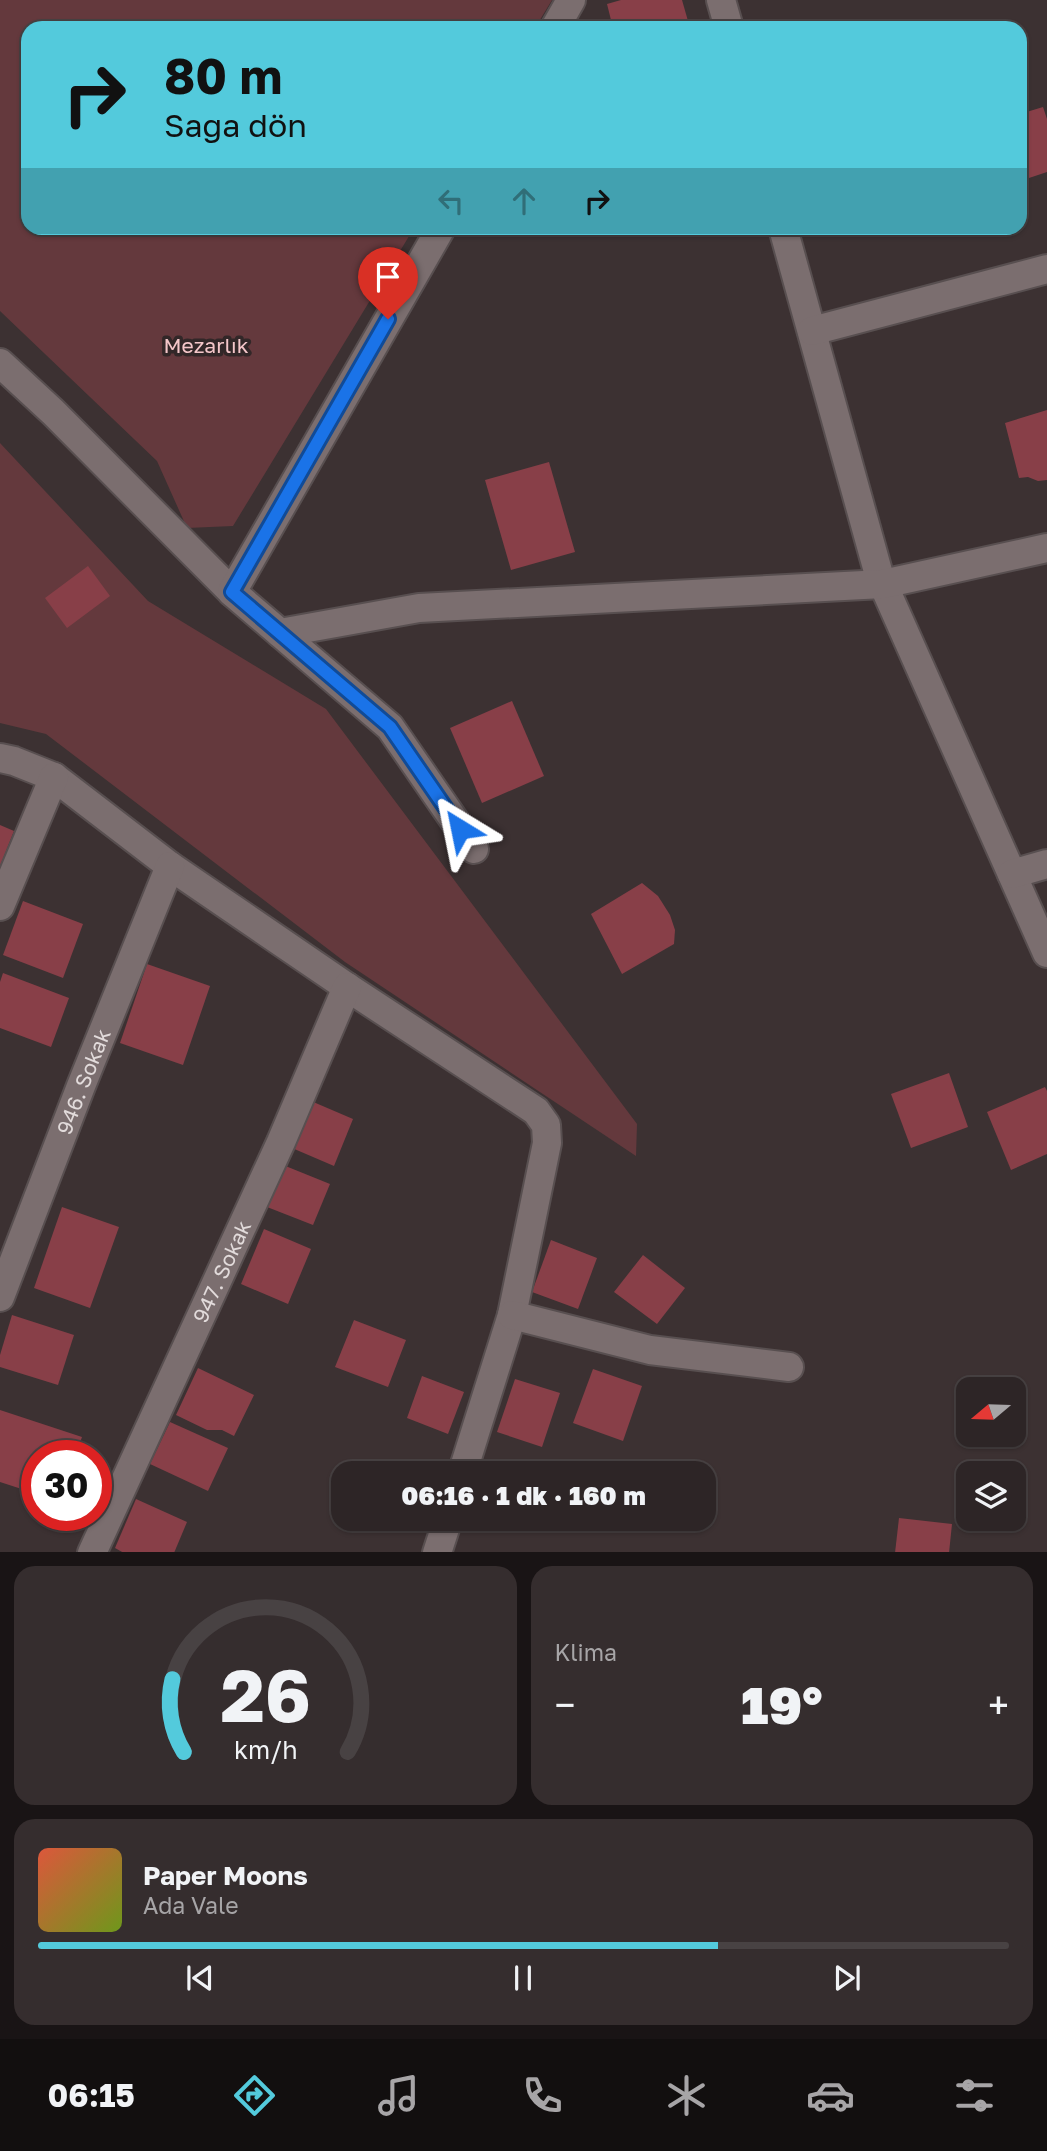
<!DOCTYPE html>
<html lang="tr">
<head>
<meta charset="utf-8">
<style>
	:root { --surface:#2d2526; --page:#352d2e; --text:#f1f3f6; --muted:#a7a5a7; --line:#484243; --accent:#53cadc }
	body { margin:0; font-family:"Golos Text",sans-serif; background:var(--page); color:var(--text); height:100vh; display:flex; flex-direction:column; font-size:26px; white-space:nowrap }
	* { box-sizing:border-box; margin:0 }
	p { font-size:23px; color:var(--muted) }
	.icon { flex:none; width:38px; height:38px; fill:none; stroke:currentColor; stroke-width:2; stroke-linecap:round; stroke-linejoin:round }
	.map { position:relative; height:1552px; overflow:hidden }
	.drawer { display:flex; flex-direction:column; gap:14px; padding:14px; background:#191415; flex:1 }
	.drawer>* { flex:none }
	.hud { position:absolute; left:21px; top:21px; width:1006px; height:214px; border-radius:21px; box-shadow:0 2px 5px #0004,0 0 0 2px var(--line); background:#53cadc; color:#111; overflow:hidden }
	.needle { width:46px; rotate:251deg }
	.buttons { position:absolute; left:956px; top:1377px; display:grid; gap:14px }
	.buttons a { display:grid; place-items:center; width:70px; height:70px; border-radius:14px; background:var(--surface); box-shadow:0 2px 5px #0004,0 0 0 2px var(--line); font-size:35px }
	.speed { position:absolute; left:21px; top:1440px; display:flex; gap:14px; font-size:35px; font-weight:700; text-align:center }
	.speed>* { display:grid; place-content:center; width:91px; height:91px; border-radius:50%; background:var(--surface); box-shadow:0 2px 5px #0004,0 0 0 2px var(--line); line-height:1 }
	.speed .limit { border:10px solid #d22; background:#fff; color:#111 }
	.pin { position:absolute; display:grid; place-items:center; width:60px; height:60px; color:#fff; margin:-72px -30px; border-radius:50% 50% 50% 0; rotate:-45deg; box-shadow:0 0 7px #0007 }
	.pin .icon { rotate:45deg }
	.me { position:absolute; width:77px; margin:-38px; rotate:325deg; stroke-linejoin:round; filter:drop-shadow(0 0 5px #0008) }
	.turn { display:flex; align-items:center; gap:24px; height:147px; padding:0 28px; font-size:32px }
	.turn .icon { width:91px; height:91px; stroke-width:2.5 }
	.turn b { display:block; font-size:49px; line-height:60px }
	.lanes { display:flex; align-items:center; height:66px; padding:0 28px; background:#0003; justify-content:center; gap:35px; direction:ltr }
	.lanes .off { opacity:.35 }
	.big { font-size:52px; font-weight:800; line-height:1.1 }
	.drawer .card { flex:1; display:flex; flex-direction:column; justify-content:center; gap:10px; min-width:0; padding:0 24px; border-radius:21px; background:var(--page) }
	.drawer .dial { align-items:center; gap:0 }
	.dial svg { height:182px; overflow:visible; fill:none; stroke:var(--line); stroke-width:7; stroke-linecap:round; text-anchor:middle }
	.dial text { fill:var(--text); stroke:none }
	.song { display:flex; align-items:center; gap:21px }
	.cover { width:84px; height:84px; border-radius:10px; background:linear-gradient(135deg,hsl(10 70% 55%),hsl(80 70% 35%)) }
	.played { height:7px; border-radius:4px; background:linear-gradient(90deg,var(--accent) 70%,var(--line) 70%) }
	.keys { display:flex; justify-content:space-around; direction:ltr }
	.heat { display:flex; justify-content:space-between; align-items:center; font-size:38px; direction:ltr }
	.drawer .tiles { flex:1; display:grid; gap:14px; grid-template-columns:1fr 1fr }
	.card:last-child { grid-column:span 2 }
	.trip { position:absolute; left:331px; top:1461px; width:385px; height:70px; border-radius:21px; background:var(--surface); box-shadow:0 2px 5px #0004,0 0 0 2px var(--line); font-weight:800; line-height:70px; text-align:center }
	.dock { display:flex; height:112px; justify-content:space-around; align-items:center; background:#120f0f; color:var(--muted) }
	.dock .icon { width:49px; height:49px }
	.dock .current { color:var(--accent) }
	.dock b { font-size:32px; color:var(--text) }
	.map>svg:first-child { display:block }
</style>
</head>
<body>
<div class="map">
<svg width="1047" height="1553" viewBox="0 0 1047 1553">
	<rect width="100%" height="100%" fill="#3c3132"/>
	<!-- green -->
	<g fill="#64393d">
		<polygon points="0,0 552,0 535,28 28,28 28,228 414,228 233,526 187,528 157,461 0,311"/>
		<polygon points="0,443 148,601 326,709 637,1124 636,1156 345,962 46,734 0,723"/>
	</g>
	<!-- building -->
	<g fill="#883f48">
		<polygon points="621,0 682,0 690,28 613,28 607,4"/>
		<polygon points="1020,65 1029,90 1020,93"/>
		<polygon points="1043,107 1047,119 1047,172 1020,181 1020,114"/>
		<polygon points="1047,410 1047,480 1038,481 1028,477 1019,478 1005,423"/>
		<polygon points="549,462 575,552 511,570 485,480"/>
		<polygon points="88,566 110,596 67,628 45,598"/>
		<polygon points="512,701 544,776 482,803 450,728"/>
		<polygon points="0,825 14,831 0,866"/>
		<polygon points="642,883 658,896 670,915 675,930 674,944 622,974 591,914"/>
		<polygon points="23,901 83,924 63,978 3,955"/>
		<polygon points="147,964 210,986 183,1065 120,1043"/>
		<polygon points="3,973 69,998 51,1047 0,1028 0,982"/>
		<polygon points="949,1073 968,1127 911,1148 891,1094"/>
		<polygon points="1045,1087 1047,1091 1047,1154 1011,1170 987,1112"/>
		<polygon points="311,1101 353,1119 334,1166 292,1148"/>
		<polygon points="283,1165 330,1184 313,1225 267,1207"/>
		<polygon points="62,1207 119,1227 90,1308 34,1288"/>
		<polygon points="264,1229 311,1249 288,1304 241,1284"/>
		<polygon points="551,1240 597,1258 578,1309 532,1292"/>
		<polygon points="643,1255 685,1288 657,1324 614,1292"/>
		<polygon points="12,1315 74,1335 58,1385 0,1367 0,1355"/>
		<polygon points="354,1320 406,1340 388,1387 335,1367"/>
		<polygon points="198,1368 254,1395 234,1436 222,1430 207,1430 176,1415"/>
		<polygon points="593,1369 642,1386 623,1441 573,1423"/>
		<polygon points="422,1376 464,1392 448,1434 407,1418"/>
		<polygon points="515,1379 560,1393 542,1447 497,1432"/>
		<polygon points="0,1410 82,1437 75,1456 37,1456 37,1494 0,1482"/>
		<polygon points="170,1422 228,1448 208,1491 150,1464"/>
		<polygon points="136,1499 187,1522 174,1553 124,1553 115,1548"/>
		<polygon points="899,1518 952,1524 949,1553 895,1553"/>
	</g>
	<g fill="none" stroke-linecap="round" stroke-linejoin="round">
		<defs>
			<g id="street">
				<polyline points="721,0 729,28"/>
				<polyline points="555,28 571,0"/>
				<polyline points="783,228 879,575 1047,953"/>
				<polyline points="812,331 1047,269"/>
				<polyline points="0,363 53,412 232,592 390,727 474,849"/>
				<polyline points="232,592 441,228"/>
				<polyline points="280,633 419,608 883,584 1047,548"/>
				<polyline points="0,758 14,761 54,777 170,866 347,987 536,1111 546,1125 547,1143 512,1315 462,1474"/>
				<polyline points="1012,874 1047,864"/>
				<polyline points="0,906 54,777"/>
				<path id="s1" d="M0,1297L81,1086L170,866"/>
				<polyline points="512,1315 650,1350 789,1367"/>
				<path id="s2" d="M92,1553L281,1142L347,987"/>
				<polyline points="437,1553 448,1519"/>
			</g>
		</defs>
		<!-- street casing -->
		<use href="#street" stroke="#584f50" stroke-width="32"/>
		<!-- street -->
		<use href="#street" stroke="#7b6e6f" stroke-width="28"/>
	</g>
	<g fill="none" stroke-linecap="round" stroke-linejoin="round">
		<defs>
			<polyline id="route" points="388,319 232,592 390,727 460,829"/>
		</defs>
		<!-- route casing -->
		<use href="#route" stroke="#114b97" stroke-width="18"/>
		<!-- route -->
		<use href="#route" stroke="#1a73e8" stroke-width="12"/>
	</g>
	<g text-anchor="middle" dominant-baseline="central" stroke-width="7" stroke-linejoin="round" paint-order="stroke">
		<!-- park labels -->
		<g font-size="21" fill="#f4c6c9" stroke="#322728">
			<text x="206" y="345">Mezarlık</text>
		</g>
		<!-- street labels -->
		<g font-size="21" fill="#e2dbdb" stroke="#322728">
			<text stroke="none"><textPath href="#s1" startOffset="231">946. Sokak</textPath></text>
			<text stroke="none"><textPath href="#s2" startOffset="310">947. Sokak</textPath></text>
		</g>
	</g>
</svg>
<div class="buttons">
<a><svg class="needle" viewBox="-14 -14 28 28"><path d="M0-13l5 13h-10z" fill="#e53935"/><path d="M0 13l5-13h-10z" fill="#a7a5a7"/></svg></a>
<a><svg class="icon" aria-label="layers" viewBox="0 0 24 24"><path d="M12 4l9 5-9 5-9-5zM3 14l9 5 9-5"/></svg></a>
</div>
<div class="speed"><div class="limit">30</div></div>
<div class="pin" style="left:388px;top:319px;background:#d93025"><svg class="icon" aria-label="arrive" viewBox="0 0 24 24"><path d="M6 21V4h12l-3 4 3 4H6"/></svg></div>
<svg class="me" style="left:460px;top:829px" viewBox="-20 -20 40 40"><path d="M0-17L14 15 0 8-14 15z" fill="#1a73e8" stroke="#fff" stroke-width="4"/></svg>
<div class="trip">06:16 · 1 dk · 160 m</div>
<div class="hud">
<div class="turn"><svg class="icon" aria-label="right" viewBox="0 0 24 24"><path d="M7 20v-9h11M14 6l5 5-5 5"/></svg><div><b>80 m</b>Sağa dön</div></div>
<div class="lanes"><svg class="icon off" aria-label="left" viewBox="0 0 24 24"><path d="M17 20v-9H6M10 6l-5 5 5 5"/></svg><svg class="icon off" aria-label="ahead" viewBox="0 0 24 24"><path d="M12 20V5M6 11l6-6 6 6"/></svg><svg class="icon" aria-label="right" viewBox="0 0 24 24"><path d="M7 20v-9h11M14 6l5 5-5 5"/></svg></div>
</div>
</div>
<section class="drawer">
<div class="tiles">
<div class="card dial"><svg viewBox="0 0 100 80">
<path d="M14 69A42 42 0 1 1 86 69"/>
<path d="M14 69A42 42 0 0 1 9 37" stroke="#53cadc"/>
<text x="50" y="56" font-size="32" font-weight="700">26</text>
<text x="50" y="72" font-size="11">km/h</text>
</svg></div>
<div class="card"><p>Klima</p>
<div class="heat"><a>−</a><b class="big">19°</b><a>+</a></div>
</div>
<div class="card">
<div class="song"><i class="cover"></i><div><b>Paper Moons</b><p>Ada Vale</p></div></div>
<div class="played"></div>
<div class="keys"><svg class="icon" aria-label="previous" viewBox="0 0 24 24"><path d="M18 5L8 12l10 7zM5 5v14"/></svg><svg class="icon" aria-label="pause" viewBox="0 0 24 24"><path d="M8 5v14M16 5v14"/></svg><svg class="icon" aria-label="next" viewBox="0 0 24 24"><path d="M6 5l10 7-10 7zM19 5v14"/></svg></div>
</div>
</div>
</section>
<nav class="dock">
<b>06:15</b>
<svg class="icon current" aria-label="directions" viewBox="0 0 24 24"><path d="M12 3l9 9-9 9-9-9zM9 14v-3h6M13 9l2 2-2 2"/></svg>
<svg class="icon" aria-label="music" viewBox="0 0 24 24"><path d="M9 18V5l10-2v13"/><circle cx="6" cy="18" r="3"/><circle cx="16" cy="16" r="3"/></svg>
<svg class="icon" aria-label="phone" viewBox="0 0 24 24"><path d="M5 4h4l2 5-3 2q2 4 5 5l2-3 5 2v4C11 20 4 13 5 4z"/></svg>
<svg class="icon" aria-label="climate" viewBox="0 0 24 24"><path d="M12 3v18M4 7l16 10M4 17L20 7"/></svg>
<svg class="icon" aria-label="car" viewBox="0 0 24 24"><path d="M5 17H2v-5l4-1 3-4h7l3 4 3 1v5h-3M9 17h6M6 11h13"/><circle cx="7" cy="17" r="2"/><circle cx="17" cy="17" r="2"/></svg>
<svg class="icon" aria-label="filters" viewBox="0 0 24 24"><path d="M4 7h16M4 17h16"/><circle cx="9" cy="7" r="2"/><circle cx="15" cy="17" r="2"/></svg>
</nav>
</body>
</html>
